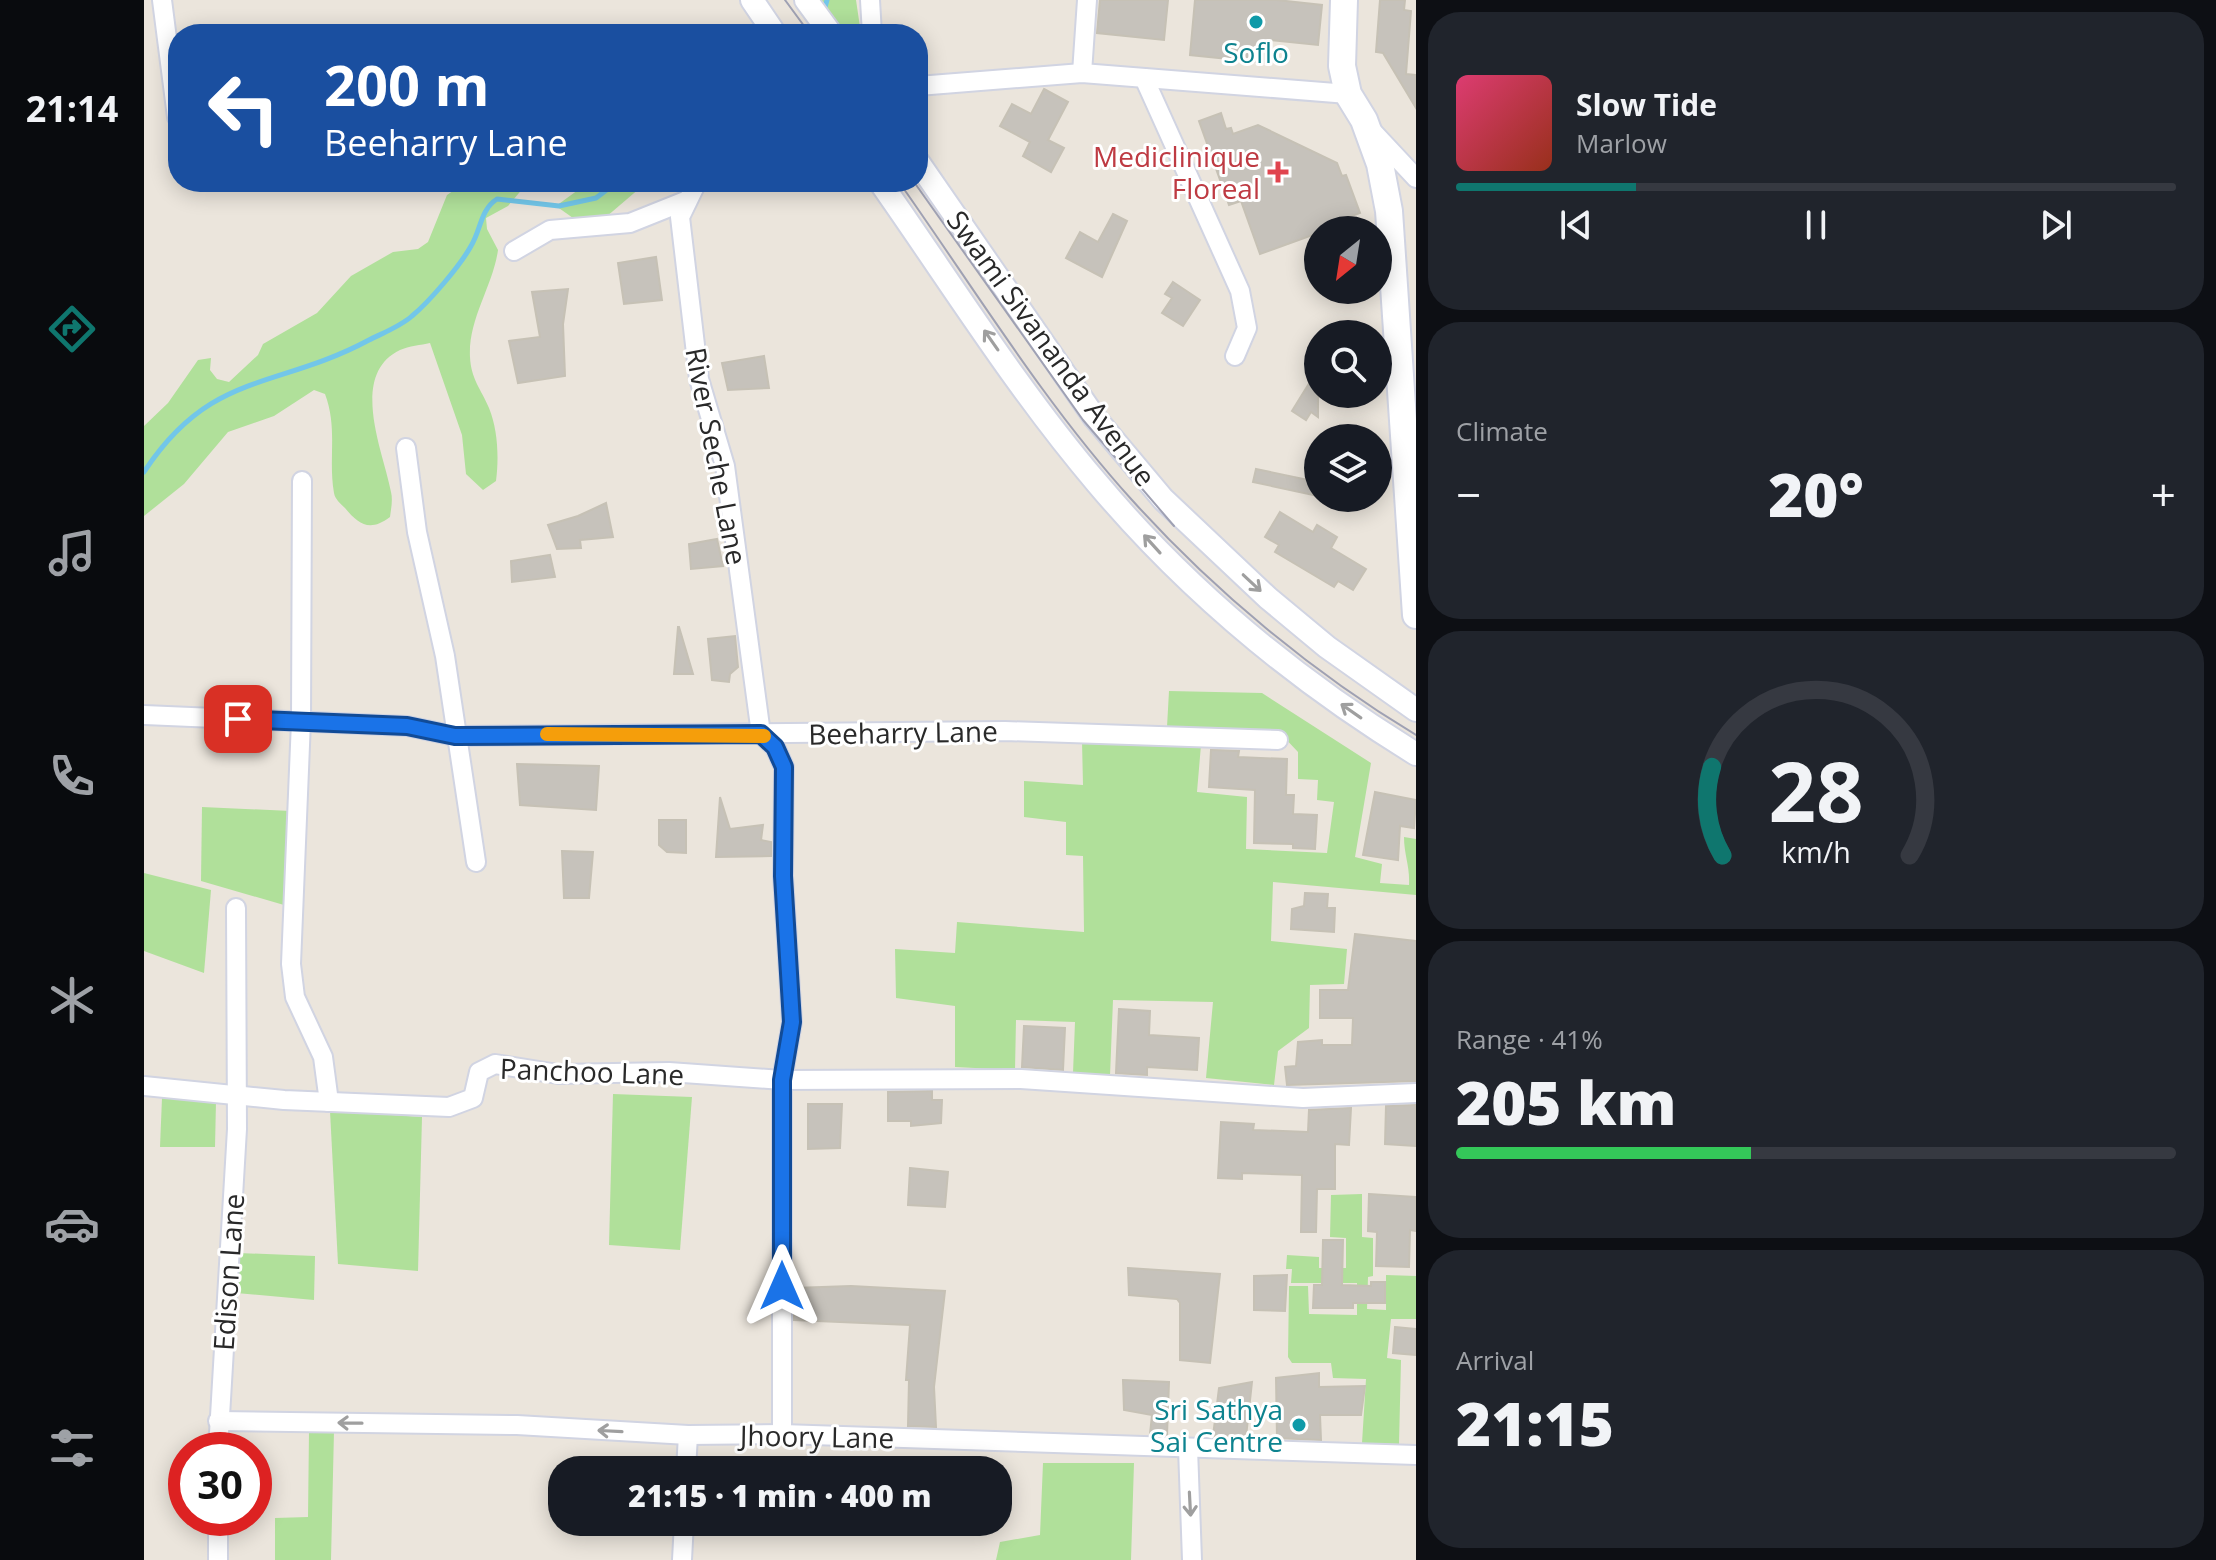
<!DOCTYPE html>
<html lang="en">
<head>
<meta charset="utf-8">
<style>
	:root { --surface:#171b24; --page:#20242c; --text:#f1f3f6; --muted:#9ea1a6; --line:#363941; --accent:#0f766e }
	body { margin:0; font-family:"Open Sans",sans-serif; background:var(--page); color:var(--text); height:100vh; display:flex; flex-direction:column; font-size:30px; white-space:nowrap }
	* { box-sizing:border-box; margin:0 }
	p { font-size:26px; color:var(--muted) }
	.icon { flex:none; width:44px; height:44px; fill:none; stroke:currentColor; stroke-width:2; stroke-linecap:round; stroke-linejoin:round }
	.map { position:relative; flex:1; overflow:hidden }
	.sheet { display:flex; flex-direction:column; gap:12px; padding:12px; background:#0d0f14; width:800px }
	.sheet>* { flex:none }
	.hud { position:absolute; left:24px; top:24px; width:760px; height:168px; border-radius:32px; box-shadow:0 4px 20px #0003; background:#1a4fa0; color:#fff; overflow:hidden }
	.needle { width:52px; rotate:210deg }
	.tools { position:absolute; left:1160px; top:216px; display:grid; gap:16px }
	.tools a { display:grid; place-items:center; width:88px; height:88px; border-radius:50%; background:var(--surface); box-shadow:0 4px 20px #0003; font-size:40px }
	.speed { position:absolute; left:24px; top:1432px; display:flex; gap:16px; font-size:40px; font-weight:700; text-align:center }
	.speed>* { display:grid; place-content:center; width:104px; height:104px; border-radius:50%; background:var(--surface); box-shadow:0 4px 20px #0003; line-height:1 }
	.speed .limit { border:12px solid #d22; background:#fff; color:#111 }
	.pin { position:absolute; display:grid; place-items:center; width:68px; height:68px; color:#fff; margin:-34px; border-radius:16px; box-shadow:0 4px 12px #0006 }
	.me { position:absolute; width:88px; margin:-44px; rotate:0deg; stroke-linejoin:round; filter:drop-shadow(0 0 6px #0008) }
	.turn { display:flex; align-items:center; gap:28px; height:168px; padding:0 24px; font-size:36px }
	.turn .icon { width:104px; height:104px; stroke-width:2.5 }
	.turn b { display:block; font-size:56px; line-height:68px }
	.big { font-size:60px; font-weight:800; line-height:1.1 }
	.sheet .card { flex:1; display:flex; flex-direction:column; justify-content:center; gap:12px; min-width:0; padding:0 28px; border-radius:32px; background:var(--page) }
	.sheet .dial { align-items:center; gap:0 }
	.dial svg { height:208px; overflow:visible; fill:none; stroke:var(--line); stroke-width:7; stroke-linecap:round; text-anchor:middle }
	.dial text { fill:var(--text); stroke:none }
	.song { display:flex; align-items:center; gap:24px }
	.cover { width:96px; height:96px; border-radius:12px; background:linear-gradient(135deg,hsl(340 70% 55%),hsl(10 70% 35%)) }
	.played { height:8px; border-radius:4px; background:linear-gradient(90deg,var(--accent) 25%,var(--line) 25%) }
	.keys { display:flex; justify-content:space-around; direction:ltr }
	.heat { display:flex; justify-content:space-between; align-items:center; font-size:44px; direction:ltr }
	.charge { height:12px; border-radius:6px; background:linear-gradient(90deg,#34c759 41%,var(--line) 0) }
	.trip { position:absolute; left:404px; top:1456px; width:464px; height:80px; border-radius:32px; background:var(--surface); box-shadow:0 4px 20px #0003; font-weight:800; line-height:80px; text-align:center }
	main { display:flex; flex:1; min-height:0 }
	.dock { display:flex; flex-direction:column; width:144px; justify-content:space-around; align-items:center; background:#090b0e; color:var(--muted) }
	.dock .icon { width:56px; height:56px }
	.dock .selected { color:var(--accent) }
	.dock b { font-size:36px; color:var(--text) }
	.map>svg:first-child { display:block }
</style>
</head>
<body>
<main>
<nav class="dock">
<b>21:14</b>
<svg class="icon selected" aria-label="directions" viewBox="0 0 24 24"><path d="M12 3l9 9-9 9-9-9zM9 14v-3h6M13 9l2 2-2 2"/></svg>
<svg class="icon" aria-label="music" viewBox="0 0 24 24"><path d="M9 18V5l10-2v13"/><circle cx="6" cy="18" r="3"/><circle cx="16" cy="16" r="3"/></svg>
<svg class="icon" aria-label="phone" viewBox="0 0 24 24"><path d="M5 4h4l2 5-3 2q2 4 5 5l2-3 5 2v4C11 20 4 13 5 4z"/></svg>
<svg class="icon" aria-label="climate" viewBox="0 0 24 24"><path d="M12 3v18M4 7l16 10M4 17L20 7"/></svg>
<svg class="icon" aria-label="car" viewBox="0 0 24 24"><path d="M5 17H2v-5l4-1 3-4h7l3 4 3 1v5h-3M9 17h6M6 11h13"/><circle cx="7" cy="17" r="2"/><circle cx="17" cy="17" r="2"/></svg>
<svg class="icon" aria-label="filters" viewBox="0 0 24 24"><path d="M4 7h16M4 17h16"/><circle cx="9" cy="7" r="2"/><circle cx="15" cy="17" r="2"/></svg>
</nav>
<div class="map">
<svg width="1272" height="1560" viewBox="0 0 1272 1560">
	<rect width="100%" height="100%" fill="#ebe5dc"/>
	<!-- green -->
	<g fill="#b0e09a">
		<polygon points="674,0 712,0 717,34 698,34"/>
		<path d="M322,182H377L380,187L364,206L342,218L343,229L354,250C349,286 324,319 326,357C327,379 337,389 345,408C354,430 355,458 352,481L339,490L322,474L318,435L286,343C277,345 265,346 256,350C204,375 240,453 247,492C249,500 247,509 246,517C226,532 215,525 201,508C196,503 191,499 190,493C184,458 194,429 181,394L170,390L130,416L84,432L40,484L0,516V426L24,403L54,360L67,358L66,370L73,379L85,382L114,355L119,344L173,313L207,276L249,252L274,249L284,242L303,195Z"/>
		<polygon points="445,182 503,182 455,223 439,225 412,206"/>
		<path d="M1025,691L1118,693L1227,763L1211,857L1238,864L1236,883L1265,885C1266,866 1260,855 1260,837L1272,839V895L1129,882L1127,941L1203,949L1200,984L1166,985L1165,1028L1134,1051L1130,1085L1062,1078L1069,1002L969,1000L966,1076L929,1073L931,1022L872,1020L871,1070L811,1067V1006L752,998L751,949L811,953L813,922L940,932L939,856L922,855V822L880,817V781L939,785L938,741L1057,745L1053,792L1103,797L1102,849L1183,853L1190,802L1173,800L1174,780L1154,779V752L1137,734L1023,727Z"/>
		<polygon points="58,807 147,811 140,905 57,881"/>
		<polygon points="0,873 67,890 60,973 0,951"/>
		<polygon points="469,1094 548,1097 536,1250 465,1245"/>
		<polygon points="18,1098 72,1101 71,1147 16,1147"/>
		<polygon points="186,1111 278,1117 274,1271 194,1264"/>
		<polygon points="1218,1194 1218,1237 1229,1238 1229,1276 1224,1277 1223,1309 1242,1310 1242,1275 1272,1276 1272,1319 1247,1319 1243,1358 1257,1360 1255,1444 1218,1443 1222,1379 1189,1378 1187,1363 1148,1363 1144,1357 1145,1286 1164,1286 1165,1314 1213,1315 1213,1283 1147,1283 1148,1269 1142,1269 1143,1255 1175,1257 1175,1268 1202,1268 1202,1238 1186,1237 1187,1195"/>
		<polygon points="94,1253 171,1256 170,1300 92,1293"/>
		<polygon points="165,1431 190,1431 187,1560 131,1560 131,1518 164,1517"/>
		<polygon points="899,1463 990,1463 987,1560 852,1560 856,1542 896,1535"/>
	</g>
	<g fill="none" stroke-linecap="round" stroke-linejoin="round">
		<!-- stream -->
		<g stroke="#72c6e9" stroke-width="5">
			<polyline points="679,14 683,0"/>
			<path d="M0,472C67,370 132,390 225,340C239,333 257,326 268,316C285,302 316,266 327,246C337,230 336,210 353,199L415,206L452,198L473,182"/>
		</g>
	</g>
	<!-- building -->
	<g fill="#c6c2bb" stroke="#c6c1b5" stroke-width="2">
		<polygon points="956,0 1024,0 1020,40 953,33"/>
		<polygon points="1051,0 1133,0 1178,5 1174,45 1126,40 1123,63 1046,55"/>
		<polygon points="1236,0 1261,0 1260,10 1267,11 1262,74 1272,75 1272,108 1239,53 1232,52"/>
		<polygon points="900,89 924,102 904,140 920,148 907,172 879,156 886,142 856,126 868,104 887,114"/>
		<polygon points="1077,113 1082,129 1087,128 1089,134 1114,125 1193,163 1198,176 1202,175 1216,213 1202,218 1203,223 1174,230 1174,233 1116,254 1097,201 1085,205 1055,121"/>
		<polygon points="969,214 983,221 958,277 922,258 936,232 954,242"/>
		<polygon points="512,257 518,300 480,304 474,263"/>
		<polygon points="1029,282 1056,300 1039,326 1018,313 1028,298 1021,294"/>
		<polygon points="424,289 419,324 421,376 374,383 365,341 396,337 388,292"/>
		<polygon points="620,356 625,388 584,390 578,363"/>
		<polygon points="1174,369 1174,417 1167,412 1162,420 1148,411"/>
		<polygon points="1112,469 1174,482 1174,496 1109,482"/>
		<polygon points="462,503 469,537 436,540 437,548 413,549 404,525 434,516"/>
		<polygon points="1136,512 1169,532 1173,525 1193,537 1187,548 1222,569 1209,590 1194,581 1190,587 1131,552 1135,545 1121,537"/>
		<polygon points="573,539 579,566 547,569 545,544"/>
		<polygon points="406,555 411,577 368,582 367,561"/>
		<polygon points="534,627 535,627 549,674 530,674"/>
		<polygon points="591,636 594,667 586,674 585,682 568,680 564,639"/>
		<polygon points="1067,750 1095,751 1094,757 1143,759 1142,795 1150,795 1149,814 1173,815 1171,849 1149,848 1149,844 1110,843 1111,790 1065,787"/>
		<polygon points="373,764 455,766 452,810 376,805"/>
		<polygon points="1231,792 1272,800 1270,828 1256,826 1254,860 1219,855"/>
		<polygon points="576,797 586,829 619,825 617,840 627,842 627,856 572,857"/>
		<polygon points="515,820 542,820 542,853 523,852 515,845"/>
		<polygon points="418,851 449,852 445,898 420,898"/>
		<polygon points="1161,893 1184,894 1183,908 1191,908 1190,932 1147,929 1148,909 1160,906"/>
		<polygon points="1211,934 1272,941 1272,1081 1143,1085 1141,1067 1152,1066 1154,1042 1178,1040 1178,1045 1208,1045 1209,1018 1176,1018 1176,990 1204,990"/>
		<polygon points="975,1009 1006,1011 1005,1035 1055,1038 1053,1070 1003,1067 1003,1075 972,1073"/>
		<polygon points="880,1026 921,1028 919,1070 878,1067"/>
		<polygon points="788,1091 788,1100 798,1100 797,1123 767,1126 767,1121 744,1121 744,1092"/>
		<polygon points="664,1104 698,1104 696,1148 664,1149"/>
		<polygon points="1272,1105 1272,1146 1241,1144 1242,1106"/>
		<polygon points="1207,1108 1205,1145 1191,1144 1191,1189 1173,1189 1172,1232 1157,1232 1158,1175 1098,1173 1098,1179 1074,1178 1077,1122 1110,1124 1109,1130 1164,1132 1165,1110"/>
		<polygon points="766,1168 804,1172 801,1207 764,1205"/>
		<polygon points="1225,1194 1272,1197 1272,1231 1266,1230 1265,1267 1232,1266 1233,1232 1224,1231"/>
		<polygon points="1179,1240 1199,1240 1198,1285 1227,1286 1227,1282 1241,1282 1241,1303 1209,1303 1209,1308 1169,1308 1170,1285 1178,1285"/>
		<polygon points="984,1268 1076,1274 1066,1363 1036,1360 1036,1303 1033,1299 985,1295"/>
		<polygon points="1143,1275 1141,1311 1110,1310 1110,1276"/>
		<polygon points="707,1286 801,1291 790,1387 792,1427 764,1426 765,1380 762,1380 766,1325 650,1320 650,1288"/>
		<polygon points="1251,1327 1272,1329 1272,1355 1249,1353"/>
		<polygon points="1175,1373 1175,1387 1221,1386 1217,1415 1176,1415 1177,1440 1133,1438 1132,1378"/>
		<polygon points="979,1380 1025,1382 1023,1435 1006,1434 1008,1415 980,1410"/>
		<polygon points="1108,1382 1102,1437 1069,1436 1075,1388"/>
	</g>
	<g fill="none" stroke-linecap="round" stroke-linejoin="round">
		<defs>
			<g id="minor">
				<polyline points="18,0 33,117"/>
				<polyline points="726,0 728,34"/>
				<polyline points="938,73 943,0"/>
				<polyline points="1000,78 1096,291 1103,328 1091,356"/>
				<polyline points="774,86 938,73 1204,94"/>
				<polyline points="1229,132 1272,178"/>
				<polyline points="553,182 536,217 555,379 581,466 617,734 631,747 640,767 639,876 648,1022 638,1080 638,1434"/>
				<polyline points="370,251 406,230 486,223 541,201"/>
				<polyline points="262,448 273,532 301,656 332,862"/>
				<polyline points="158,481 157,721 147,964 151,997 179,1057 185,1102"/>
				<polyline points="0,715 263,726 311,736 861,731 1134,740"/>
				<polyline points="0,1086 140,1100 305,1107 329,1098 335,1072 351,1064 414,1074 525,1072 638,1080 877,1079 1159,1098 1272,1093"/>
				<polyline points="74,1421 373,1425 544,1435 638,1434 1272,1455"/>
				<polyline points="1044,1448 1048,1560"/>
				<polyline points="74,1450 93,1129 92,908"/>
				<polyline points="542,1470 544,1435"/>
				<polyline points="74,1560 74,1518"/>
				<polyline points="538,1560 540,1522"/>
			</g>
			<g id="tertiary">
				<polyline points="608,0 631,34"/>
				<polyline points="662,0 687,34"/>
				<polyline points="774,162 951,418 1019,499 1124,598 1183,647 1272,710"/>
				<path d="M736,182C807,283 873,389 953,483C1043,590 1153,681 1272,754"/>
			</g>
			<polyline id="secondary" points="1200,0 1198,66 1204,94 1220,120 1236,164 1245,211 1272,615"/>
		</defs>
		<!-- minor casing -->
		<use href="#minor" stroke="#d1d4e2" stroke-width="22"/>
		<!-- tertiary casing -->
		<use href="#tertiary" stroke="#d1d4e2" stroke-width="26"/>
		<!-- secondary casing -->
		<use href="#secondary" stroke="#d1d4e2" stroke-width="30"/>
		<!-- minor -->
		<use href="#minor" stroke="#fff" stroke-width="18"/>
		<!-- tertiary -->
		<use href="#tertiary" stroke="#fff" stroke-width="22"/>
		<!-- secondary -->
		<use href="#secondary" stroke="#fff" stroke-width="26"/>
		<!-- tram -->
		<g stroke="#9fa1b3" stroke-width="2">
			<polyline points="641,0 666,34"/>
			<path d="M755,182C830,288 900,403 988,500C1069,590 1169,673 1272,735"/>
			<polyline points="770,182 939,420 1030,526"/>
		</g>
	</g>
	<!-- one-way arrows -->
	<defs><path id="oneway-shaft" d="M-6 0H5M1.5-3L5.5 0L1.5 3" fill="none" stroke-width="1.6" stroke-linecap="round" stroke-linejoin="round" transform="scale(2)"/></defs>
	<g stroke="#9f9f9f">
		<use href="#oneway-shaft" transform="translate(847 340) rotate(-125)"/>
		<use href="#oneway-shaft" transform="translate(1008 544) rotate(-132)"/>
		<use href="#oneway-shaft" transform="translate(1108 583) rotate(43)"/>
		<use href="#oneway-shaft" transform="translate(1207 711) rotate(-145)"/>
		<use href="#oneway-shaft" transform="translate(206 1423) rotate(-179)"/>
		<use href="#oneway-shaft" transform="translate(466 1431) rotate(-177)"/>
		<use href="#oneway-shaft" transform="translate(1046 1504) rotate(87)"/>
	</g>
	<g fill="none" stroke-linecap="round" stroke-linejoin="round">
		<defs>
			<polyline id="route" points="94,719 263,726 311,736 617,734 631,747 640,767 639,876 648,1022 638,1080 638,1286"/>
		</defs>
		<!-- route casing -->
		<use href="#route" stroke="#114b97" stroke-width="20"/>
		<!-- route -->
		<use href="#route" stroke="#1a73e8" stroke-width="14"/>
		<!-- slow -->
		<polyline stroke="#f59e0b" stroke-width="14" points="403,734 620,736"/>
	</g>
	<!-- markers -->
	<g fill="#0f9aa8" stroke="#fff" stroke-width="3">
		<circle cx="1112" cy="22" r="8"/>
		<circle cx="1155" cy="1425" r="8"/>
	</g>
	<path fill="#e0444e" stroke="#fff" stroke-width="3" d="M1130 160h8v8h8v8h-8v8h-8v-8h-8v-8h8z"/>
	<g text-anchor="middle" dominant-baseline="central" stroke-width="6" stroke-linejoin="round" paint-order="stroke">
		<!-- culture labels -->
		<g font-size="28" fill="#0d838f" stroke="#fff">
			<text x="1112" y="52">Soflo</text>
			<text x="1139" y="1409" text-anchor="end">Sri Sathya<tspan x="1139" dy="32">Sai Centre</tspan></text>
		</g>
		<!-- health labels -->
		<g font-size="28" fill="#be3a42" stroke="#fff" text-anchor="end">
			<text x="1116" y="156">Mediclinique<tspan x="1116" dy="32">Floreal</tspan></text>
		</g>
		<!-- street labels -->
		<g font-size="28" fill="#292929" stroke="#fff">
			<text transform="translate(908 348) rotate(54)">Swami Sivananda Avenue</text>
			<text transform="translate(573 456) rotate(79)">River Seche Lane</text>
			<text transform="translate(759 732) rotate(-1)">Beeharry Lane</text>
			<text transform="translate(448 1071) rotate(2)">Panchoo Lane</text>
			<text transform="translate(84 1272) rotate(-86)">Edison Lane</text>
			<text transform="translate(673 1436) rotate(1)">Jhoory Lane</text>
		</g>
	</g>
</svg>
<div class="tools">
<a><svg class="needle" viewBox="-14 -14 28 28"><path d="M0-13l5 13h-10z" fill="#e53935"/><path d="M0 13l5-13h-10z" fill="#9ea1a6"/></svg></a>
<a><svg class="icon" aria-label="search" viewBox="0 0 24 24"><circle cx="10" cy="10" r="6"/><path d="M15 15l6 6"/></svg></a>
<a><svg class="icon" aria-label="layers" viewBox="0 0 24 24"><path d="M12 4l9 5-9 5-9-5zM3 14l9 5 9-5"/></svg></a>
</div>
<div class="speed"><div class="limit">30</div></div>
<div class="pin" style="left:94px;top:719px;background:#d93025"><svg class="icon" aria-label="arrive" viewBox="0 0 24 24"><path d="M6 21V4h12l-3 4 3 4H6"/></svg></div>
<svg class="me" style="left:638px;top:1286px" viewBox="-20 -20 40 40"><path d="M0-17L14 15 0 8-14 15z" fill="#1a73e8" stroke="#fff" stroke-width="4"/></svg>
<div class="trip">21:15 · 1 min · 400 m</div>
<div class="hud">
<div class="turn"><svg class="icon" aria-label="left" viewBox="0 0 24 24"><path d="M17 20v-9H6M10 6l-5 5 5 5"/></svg><div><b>200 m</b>Beeharry Lane</div></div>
</div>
</div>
<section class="sheet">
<div class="card">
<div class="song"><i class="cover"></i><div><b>Slow Tide</b><p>Marlow</p></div></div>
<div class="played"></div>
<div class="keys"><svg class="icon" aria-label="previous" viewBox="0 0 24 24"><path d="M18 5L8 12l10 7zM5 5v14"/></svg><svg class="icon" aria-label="pause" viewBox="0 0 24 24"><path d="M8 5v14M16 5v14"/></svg><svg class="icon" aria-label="next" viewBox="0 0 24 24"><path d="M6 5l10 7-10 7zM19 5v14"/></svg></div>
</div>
<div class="card"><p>Climate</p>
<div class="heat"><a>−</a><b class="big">20°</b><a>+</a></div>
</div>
<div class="card dial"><svg viewBox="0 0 100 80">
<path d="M14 69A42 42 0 1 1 86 69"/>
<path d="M14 69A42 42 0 0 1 10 35" stroke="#0f766e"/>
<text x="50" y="56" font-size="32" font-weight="700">28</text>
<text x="50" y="72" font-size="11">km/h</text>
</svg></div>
<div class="card"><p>Range · 41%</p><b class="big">205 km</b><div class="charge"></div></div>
<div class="card"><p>Arrival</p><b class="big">21:15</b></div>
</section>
</main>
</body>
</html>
